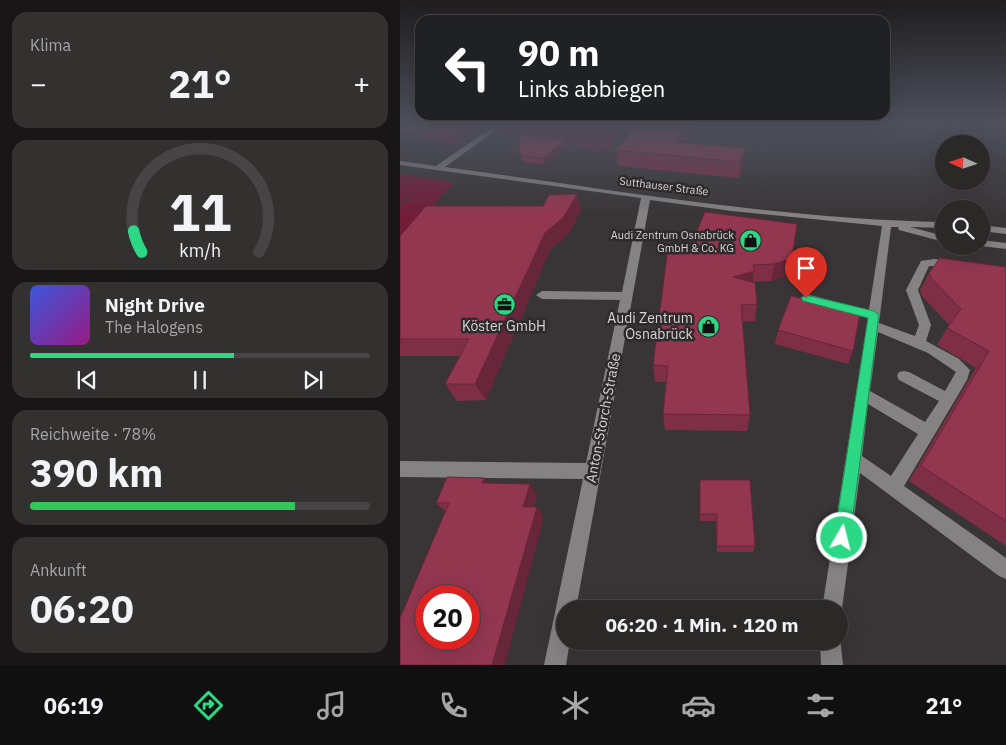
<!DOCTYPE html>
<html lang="de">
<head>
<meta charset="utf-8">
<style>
	:root { --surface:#2b2828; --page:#333030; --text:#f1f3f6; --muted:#a6a6a8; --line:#474445; --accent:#2cd884 }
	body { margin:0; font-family:"IBM Plex Sans",sans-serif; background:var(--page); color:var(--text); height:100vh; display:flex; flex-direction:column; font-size:19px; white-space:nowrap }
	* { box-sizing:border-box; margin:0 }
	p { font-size:16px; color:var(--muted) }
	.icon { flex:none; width:28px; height:28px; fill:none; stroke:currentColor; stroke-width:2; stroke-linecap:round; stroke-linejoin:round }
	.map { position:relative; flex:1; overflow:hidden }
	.sheet { display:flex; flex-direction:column; gap:12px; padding:12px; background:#181616; width:400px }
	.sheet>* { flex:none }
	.banner { position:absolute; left:15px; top:15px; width:475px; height:105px; border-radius:15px; box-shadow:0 5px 20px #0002,0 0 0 1px var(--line); background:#202124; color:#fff; overflow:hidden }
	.needle { width:32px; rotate:273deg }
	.controls { position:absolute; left:535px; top:135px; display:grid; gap:10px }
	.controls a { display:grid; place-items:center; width:55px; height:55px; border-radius:50%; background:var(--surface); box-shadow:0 5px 20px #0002,0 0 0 1px var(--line); font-size:25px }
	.speed { position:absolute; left:15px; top:585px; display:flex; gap:10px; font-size:25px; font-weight:700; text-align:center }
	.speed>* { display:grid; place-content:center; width:65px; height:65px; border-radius:50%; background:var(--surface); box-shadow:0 5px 20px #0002,0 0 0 1px var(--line); line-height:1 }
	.speed .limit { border:8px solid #d22; background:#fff; color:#111 }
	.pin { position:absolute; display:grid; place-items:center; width:42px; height:42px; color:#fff; margin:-51px -21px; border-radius:50% 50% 50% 0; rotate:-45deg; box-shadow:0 0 5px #0007 }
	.pin .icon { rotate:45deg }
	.me { position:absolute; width:55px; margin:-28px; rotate:8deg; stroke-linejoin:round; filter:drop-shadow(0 0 4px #0008) }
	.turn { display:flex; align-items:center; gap:18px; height:105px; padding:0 20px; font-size:22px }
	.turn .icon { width:65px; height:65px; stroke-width:2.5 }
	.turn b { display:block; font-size:35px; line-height:42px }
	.big { font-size:38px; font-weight:700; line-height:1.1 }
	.sheet .card { flex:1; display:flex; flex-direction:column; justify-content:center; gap:8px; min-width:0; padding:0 18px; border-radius:15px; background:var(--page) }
	.sheet .dial { align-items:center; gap:0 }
	.dial svg { height:130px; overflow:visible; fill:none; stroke:var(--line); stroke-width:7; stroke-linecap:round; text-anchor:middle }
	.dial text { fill:var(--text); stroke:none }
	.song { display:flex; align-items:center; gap:15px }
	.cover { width:60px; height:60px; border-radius:8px; background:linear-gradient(135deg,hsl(230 70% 55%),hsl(310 70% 35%)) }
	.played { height:5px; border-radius:2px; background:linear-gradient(90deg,var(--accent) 60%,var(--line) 60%) }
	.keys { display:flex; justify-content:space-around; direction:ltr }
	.heat { display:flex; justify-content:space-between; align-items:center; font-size:28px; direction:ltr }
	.charge { height:8px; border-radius:4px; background:linear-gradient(90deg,#34c759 78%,var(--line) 0) }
	.trip { position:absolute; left:156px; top:600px; width:292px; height:50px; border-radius:25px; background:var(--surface); box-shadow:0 5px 20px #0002,0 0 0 1px var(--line); font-weight:700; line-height:50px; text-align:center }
	.dock { display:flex; height:80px; justify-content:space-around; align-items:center; background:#111010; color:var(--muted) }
	.dock .icon { width:35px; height:35px }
	.dock .on { color:var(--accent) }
	.dock b { font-size:22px; color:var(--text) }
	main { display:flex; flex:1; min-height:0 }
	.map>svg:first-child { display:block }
</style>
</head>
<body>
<main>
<section class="sheet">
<div class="card"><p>Klima</p>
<div class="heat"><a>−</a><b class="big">21°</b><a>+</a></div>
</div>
<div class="card dial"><svg viewBox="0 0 100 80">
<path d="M14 69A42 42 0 1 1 86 69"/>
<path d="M14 69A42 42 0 0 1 9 56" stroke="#2cd884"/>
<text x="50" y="56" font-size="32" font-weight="700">11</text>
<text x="50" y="72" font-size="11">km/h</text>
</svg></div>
<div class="card">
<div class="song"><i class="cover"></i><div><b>Night Drive</b><p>The Halogens</p></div></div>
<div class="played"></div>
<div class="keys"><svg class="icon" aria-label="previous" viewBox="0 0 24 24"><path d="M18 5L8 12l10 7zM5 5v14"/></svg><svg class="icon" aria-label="pause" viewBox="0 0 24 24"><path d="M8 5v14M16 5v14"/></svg><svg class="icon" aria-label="next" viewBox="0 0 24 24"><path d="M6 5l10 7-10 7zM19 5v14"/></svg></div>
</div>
<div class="card"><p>Reichweite · 78%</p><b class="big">390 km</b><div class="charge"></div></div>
<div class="card"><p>Ankunft</p><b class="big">06:20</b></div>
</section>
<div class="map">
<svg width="606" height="665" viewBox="0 0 606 665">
	<rect width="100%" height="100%" fill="#393536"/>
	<!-- green -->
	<g fill="#731c38">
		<polygon points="106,124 244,124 244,126 226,129 204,152 149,140 93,133"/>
		<polygon points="0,174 54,182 45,193 40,192 43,194 0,247 0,205 16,190 0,203"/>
	</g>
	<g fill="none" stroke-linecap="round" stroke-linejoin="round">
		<!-- minor -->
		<g fill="#848282" fill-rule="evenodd">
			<path d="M97,124H105L45,167C210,189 378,219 544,222V228L510,227L544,236V242L499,230L498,227H491L479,323L515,336L519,325L506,290L520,263L521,261L534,259L558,262V266L554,267L529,266L518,290L531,325L526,341L559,359L570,370L567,380L504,486L606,558V579L599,576L460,473L442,609L440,614V609H422L468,318L402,301L400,298L406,294L469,310L482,226L332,211L250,200L176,609H165V641H170L166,665H144L183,479L0,477V461L186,463L220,300L142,299L136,295L142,291L222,292L241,198L0,165V161L36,166ZM478,332L528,353L556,372L545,391L509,372L504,371L499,372L497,376L499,380L539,401L525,422L470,391ZM468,404L518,434L491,476L462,456Z"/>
			<polygon points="581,225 606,228 606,234 581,231"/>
			<polygon points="581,240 606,243 606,249 581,246"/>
			<polygon points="440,637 443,665 421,665 420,641 440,641"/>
		</g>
	</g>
	<!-- wall -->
	<g fill="#7e2f46">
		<polygon points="0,124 88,124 58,144 19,138 16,132 0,130"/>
		<polygon points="291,134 286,142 344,164 339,178 218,166 216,150"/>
		<polygon points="166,146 145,165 123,162 120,155"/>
		<polygon points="177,194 181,210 169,233 150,250 86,400 57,401 45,384 60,356 0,356 0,236 143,206"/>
		<polygon points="291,245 392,258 388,275 371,281 352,282 357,304 355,321 342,322 350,415 347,431 265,430 263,414 266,382 255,382 253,365 284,249"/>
		<polygon points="606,267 606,546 509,481 576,368 537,345 549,325 522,296 520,290 529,273"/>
		<polygon points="378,330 453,351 448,364 375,344"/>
		<polygon points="300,480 355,546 353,552 317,552 316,521 300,521"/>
		<polygon points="88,483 137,495 134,507 144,517 45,511 36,503"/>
	</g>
	<!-- shaded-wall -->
	<g fill="#672639">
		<polygon points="75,124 88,124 58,144 55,137"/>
		<polygon points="287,124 291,124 291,134 277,157 276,142"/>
		<polygon points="165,140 166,146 145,165 143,158"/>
		<polygon points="345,148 344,164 339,178 340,162"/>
		<polygon points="177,194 181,210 169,233 150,250 86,400 75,384 145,233"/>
		<polygon points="392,258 388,275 371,281 374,264"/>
		<polygon points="354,271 352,288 333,277"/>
		<polygon points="84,478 94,489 82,483"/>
		<polygon points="130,484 137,495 131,517 123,507"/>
		<polygon points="137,507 144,517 105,665 92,665"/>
	</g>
	<!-- building -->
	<g fill="#933751" stroke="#672639" fill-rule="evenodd">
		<polygon points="6,124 75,124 55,137 15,131 23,127"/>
		<polygon points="237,124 287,124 276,142 345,148 340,162 216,150"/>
		<polygon points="119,135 165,140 143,158 120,155"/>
		<polygon points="177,194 164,217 145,233 75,384 45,384 69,339 0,339 0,236 26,206 143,206 149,195"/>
		<polygon points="305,212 397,224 392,258 374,264 353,265 354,271 333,277 355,283 357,304 341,305 350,415 263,414 268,366 253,365 268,247 284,249 285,243 291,245"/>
		<polygon points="540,258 606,267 606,521 521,466 589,351 547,328 561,309 531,278 529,273"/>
		<polygon points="391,296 460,313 453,351 378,330"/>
		<path d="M47,477L84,478L82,483L130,484L123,507H137L92,665H0V618L49,503H36ZM26,596H69V639H26Z"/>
		<polygon points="300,480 350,480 355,546 317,546 317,514 300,514"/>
	</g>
	<!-- sky -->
	<linearGradient id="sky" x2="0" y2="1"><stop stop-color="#1f1d1e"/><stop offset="0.57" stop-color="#4e515d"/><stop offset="1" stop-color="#4e515d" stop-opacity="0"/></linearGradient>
	<rect width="606" height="217" fill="url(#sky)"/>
	<!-- route -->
	<polygon fill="#2cd884" stroke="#1d8c56" points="406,295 474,311 479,315 450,538 448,544 442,546 436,544 434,538 468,318 403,301 401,298"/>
	<!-- icons -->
	<defs>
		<symbol id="shop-disc" viewBox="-11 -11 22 22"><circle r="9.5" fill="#2cd884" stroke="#2f2b2c"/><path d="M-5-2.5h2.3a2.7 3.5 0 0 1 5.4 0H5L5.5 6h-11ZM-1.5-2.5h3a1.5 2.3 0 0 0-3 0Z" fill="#111"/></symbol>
		<symbol id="office-disc" viewBox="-11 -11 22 22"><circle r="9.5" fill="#2cd884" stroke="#2f2b2c"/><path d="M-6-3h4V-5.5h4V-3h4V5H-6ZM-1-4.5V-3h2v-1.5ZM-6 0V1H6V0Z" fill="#111"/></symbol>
	</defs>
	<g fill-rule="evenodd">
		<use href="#shop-disc" x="338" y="228" width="25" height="25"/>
		<use href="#office-disc" x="92" y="292" width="25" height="25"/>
		<use href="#shop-disc" x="296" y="314" width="25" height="25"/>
	</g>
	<g text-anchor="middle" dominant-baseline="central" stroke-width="5" stroke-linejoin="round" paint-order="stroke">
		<!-- far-street labels -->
		<g font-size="11" fill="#d7d4d5" stroke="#2f2b2c">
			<text transform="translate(264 186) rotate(7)">Sutthauser Straße</text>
		</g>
		<!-- far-poi labels -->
		<g font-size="11" fill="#d7d4d5" stroke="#2f2b2c" text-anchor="end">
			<text x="334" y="235">Audi Zentrum Osnabrück<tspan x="334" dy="13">GmbH &amp; Co. KG</tspan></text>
		</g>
		<!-- poi labels -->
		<g font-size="14" fill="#d7d4d5" stroke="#2f2b2c" text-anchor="end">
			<text x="293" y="318">Audi Zentrum<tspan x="293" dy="16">Osnabrück</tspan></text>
			<text x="104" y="326" text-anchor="middle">Köster GmbH</text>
		</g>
		<!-- street labels -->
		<g font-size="14" fill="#d7d4d5" stroke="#2f2b2c">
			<text transform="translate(203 418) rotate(-79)">Anton-Storch-Straße</text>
		</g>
	</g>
</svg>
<div class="controls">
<a><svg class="needle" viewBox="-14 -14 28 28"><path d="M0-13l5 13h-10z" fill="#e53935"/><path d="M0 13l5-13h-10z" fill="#a6a6a8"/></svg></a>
<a><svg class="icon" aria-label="search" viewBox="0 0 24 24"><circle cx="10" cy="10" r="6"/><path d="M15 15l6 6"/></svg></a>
</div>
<div class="speed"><div class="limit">20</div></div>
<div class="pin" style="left:406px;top:298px;background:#d93025"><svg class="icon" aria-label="arrive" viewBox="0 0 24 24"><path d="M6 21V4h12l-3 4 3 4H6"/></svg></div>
<svg class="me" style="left:442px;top:538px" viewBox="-20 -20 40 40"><circle r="17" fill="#2cd884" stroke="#fff" stroke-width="3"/><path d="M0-11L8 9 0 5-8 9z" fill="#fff"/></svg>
<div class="trip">06:20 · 1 Min. · 120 m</div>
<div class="banner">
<div class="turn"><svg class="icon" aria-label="left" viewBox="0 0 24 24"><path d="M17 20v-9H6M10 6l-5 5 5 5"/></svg><div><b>90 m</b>Links abbiegen</div></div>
</div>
</div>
</main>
<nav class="dock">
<b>06:19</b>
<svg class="icon on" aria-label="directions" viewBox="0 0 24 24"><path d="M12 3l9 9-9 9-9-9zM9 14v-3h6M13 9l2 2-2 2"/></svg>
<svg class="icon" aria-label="music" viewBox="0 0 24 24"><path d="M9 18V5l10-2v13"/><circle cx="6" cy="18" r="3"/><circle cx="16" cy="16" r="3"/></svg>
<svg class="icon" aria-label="phone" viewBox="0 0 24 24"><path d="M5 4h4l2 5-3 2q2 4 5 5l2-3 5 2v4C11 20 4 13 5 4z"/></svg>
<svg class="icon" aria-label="climate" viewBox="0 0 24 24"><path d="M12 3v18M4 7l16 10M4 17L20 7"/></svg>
<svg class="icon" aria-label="car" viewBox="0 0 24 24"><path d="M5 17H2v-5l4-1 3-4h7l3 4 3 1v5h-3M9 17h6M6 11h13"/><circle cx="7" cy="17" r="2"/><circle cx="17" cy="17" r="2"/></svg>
<svg class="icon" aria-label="filters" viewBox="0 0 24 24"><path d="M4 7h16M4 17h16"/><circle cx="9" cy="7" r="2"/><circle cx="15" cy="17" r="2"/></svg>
<b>21°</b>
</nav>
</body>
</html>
